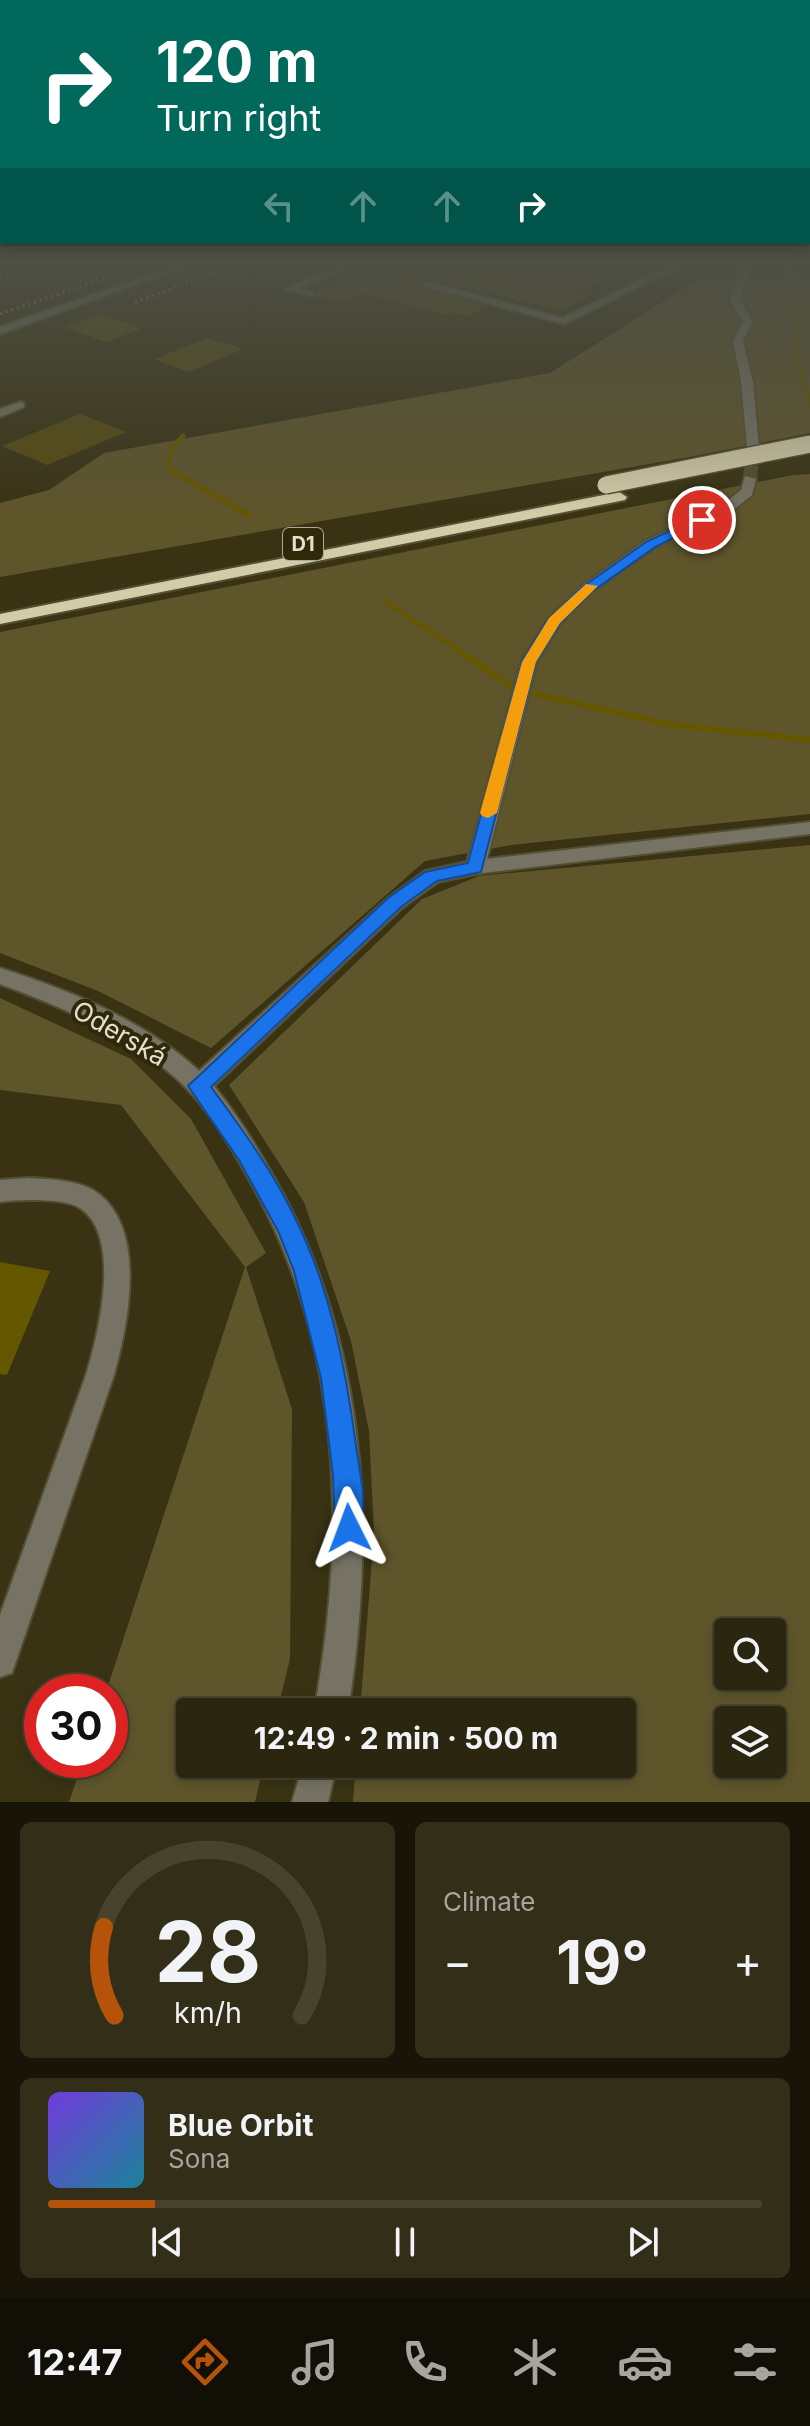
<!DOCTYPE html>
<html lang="en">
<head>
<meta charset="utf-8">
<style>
	:root { --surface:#2b260f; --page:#332e18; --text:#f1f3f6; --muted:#a6a59e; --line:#47432f; --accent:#b45309 }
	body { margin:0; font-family:Inter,sans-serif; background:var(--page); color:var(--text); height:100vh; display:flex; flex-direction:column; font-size:30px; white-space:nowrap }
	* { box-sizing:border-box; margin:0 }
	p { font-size:26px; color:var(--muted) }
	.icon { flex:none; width:44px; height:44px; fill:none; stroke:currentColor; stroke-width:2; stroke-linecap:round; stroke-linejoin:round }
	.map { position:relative; height:1802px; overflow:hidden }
	.details { display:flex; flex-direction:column; gap:20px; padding:20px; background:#181508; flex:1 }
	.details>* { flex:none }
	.guide { position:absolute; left:0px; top:0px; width:810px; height:244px; box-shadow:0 4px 12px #0003,0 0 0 2px var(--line); background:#00695c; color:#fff; overflow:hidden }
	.buttons { position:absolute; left:714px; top:1618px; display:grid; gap:16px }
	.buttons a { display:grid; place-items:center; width:72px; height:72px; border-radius:8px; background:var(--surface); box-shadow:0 4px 12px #0003,0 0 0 2px var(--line); font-size:40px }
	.speed { position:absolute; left:24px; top:1674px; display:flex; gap:16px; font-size:40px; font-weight:700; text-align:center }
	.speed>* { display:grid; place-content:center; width:104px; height:104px; border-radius:50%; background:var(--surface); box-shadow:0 4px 12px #0003,0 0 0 2px var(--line); line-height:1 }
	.speed .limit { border:12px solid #d22; background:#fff; color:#111 }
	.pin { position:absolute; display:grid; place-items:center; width:68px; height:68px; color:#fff; margin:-34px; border:4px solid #fff; border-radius:50%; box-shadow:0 2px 8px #0007 }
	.me { position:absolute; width:88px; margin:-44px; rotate:357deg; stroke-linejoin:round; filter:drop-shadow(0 0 6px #0008) }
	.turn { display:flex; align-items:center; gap:28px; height:168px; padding:0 24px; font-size:36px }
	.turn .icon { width:104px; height:104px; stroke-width:2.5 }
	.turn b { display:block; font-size:56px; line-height:68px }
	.lanes { display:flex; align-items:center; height:76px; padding:0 24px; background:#0003; justify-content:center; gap:40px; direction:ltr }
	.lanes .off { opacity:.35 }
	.big { font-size:60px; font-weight:700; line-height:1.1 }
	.details .tile { flex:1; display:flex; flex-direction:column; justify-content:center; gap:12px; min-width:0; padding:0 28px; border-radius:12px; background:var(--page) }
	.details .dial { align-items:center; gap:0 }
	.dial svg { height:208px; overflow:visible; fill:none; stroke:var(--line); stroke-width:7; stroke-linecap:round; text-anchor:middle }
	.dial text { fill:var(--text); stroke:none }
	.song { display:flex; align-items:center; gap:24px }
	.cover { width:96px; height:96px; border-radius:12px; background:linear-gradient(135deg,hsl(260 70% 55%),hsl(190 70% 35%)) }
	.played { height:8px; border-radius:4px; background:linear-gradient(90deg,var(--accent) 15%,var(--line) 15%) }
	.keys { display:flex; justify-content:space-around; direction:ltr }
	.heat { display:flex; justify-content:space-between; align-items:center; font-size:44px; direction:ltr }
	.details .tiles { flex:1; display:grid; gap:20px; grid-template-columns:1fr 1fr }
	.tile:last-child { grid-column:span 2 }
	.trip { position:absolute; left:176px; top:1698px; width:460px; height:80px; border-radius:8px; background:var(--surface); box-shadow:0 4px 12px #0003,0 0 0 2px var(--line); font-weight:700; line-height:80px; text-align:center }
	.dock { display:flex; height:128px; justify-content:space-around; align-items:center; background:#110f06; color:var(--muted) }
	.dock .icon { width:56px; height:56px }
	.dock .active { color:var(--accent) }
	.dock b { font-size:36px; color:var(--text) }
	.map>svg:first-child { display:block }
</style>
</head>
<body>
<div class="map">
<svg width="810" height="1802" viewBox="0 0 810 1802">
	<rect width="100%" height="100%" fill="#393314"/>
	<!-- green -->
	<g fill="#5e552b" fill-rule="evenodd">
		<polygon points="721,261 810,261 810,433 684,458 0,577 0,503 49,490 104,453 550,373 682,290"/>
		<polygon points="810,474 810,814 511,845 425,861 211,1048 98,991 0,953 0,632 793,475"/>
		<path d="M810,845V1802H353L356,1764H622V1712H360L374,1533L369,1431L351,1341L304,1202L229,1085L422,899L479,876ZM728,1632H772V1676H728ZM728,1720H772V1764H728Z"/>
		<polygon points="0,998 131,1059 191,1119 266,1253 246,1267 292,1409 290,1659 277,1712 190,1712 190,1764 264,1764 255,1802 69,1802 83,1760 110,1760 110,1692 106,1692 245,1267 121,1105 0,1090"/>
	</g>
	<!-- water -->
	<polygon fill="#655600" points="0,1262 50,1271 7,1375 0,1374"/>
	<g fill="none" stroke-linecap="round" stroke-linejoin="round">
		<!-- stream-far2 -->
		<polyline stroke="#655600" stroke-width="4" points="801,293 795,352 810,407"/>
		<!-- stream-far1 -->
		<g stroke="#655600" stroke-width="5">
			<polyline points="183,436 171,450 168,465 173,472 249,515"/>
			<polyline points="386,602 458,650"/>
		</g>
		<!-- stream -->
		<g stroke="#655600" stroke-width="6">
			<polyline points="455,648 517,690"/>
			<polyline points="527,692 667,724 810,740"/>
		</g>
	</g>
	<!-- building -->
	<g fill="#554a10">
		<polygon points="428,261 482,274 483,261 641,261 576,294 589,297 561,310 427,279 418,286 487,306 468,316 452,312 446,315 361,293 339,303 316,296 316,292 348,279 370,285"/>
		<polygon points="101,314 143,328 106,342 64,327"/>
		<polygon points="208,338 243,349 188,372 154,359"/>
		<polygon points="80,414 126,432 47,465 2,446"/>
	</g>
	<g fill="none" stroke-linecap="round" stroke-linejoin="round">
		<!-- minor-tunnel -->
		<polyline stroke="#534d30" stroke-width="14" stroke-dasharray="14 7" stroke-linecap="butt" points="750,479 753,448"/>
		<defs>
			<g id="minor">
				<polygon points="187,261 201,261 0,334 0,327"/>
				<polygon points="350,261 363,261 299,288 313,292 313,296 284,289"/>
				<polygon points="678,261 689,262 564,324 421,285 426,282 563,318"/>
				<polygon points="743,261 753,261 740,300 753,322 743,341 753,382 759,448 753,452 747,448 741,382 733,341 743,322 730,300"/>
				<polygon points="781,261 790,261 796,277 790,277"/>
				<polygon points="20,402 24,403 24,407 0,417 0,409"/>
				<path d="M745,476L756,479L752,495L732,511L655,547L590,593L560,624L537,662L487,859L810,822V834L475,874L438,882L402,908L214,1086C236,1113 254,1142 271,1172C367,1336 377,1528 348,1712H314C347,1529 343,1347 250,1181C230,1146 210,1110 180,1082C130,1035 64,1008 0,984V968C69,990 146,1021 199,1071L388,898L425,871L467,862L521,662L549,618L580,587L645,541L722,505L741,490Z"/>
				<path d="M28,1178C49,1179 82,1180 99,1194C147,1232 128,1325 114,1375L16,1661L12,1673L0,1677V1615L86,1375C98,1335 123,1237 80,1208C65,1198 18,1199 0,1202V1180Z"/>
				<polygon points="303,1764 337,1764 328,1802 292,1802"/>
			</g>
			<polygon id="highway" points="619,492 627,497 625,500 0,624 0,614"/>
		</defs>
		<!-- minor casing -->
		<use href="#minor" stroke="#544f32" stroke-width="4"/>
		<!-- highway casing -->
		<use href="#highway" stroke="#544f32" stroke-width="4"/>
		<!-- minor -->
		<use href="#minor" fill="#767365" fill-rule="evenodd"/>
		<!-- highway -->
		<use href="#highway" fill="#d4cca9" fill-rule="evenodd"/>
		<!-- rail -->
		<g stroke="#938e76" stroke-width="3" stroke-dasharray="2 4" stroke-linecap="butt">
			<polyline points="0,263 5,261"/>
			<polyline points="0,277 49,261"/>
			<polyline points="135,302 246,261"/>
			<polyline points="0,314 153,261"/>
		</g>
		<defs>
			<polyline id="highway-bridge" points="606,485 810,444"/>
		</defs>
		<!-- highway-bridge casing -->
		<use href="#highway-bridge" stroke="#544f32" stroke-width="20" stroke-linecap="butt"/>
		<!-- highway-bridge -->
		<use href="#highway-bridge" stroke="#d4cca9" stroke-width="17"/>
	</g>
	<!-- sky -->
	<linearGradient id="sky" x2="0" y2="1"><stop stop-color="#1f1c0b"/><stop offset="0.51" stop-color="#4e5045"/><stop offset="1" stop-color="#4e5045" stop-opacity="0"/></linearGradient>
	<rect width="810" height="514" fill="url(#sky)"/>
	<!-- route -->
	<path fill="#1a73e8" stroke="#114b97" stroke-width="2" d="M697,518L708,520L655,547L590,593L560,623L536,662L481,872L437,881L401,907L211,1087C243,1130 274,1173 297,1222C331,1292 346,1370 356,1446C360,1473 369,1512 358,1537L349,1542L339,1537L335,1528L333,1475L321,1378L294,1271L278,1231L239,1160L188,1086L388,898L425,872L468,863L522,662L547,621L581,588L646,542Z"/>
	<!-- slow -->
	<polygon fill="#f59e0b" points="586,584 598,586 560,623 536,662 497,813 488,818 482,816 480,813 522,662 549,618"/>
	<g text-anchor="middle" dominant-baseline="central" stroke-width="8" stroke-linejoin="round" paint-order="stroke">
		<!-- shield labels -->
		<rect fill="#2f2909" stroke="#aea993" stroke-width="2" x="283" y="528" width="40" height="32" rx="6"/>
		<g font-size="20" font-weight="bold" fill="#e4e0ce">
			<text x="303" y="544">D1</text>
		</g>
		<!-- near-street labels -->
		<g font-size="26" fill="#e4e0ce" stroke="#2f2909">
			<text transform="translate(120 1033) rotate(30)">Oderská</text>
		</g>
	</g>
</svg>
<div class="buttons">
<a><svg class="icon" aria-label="search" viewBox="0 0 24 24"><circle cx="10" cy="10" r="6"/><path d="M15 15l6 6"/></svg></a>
<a><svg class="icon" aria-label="layers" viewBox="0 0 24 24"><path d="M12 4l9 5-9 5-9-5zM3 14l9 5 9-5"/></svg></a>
</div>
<div class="speed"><div class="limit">30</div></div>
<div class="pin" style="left:702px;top:520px;background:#d93025"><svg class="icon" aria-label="arrive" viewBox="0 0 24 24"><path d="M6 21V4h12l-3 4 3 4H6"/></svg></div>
<svg class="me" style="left:349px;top:1528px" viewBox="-20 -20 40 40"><path d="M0-17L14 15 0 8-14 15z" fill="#1a73e8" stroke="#fff" stroke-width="4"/></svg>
<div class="trip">12:49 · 2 min · 500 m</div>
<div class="guide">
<div class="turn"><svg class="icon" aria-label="right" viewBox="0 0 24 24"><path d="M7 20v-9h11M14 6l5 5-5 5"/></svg><div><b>120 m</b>Turn right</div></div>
<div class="lanes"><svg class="icon off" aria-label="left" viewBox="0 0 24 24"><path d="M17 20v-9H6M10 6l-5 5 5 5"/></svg><svg class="icon off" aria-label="ahead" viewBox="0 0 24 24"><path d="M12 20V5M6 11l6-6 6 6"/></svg><svg class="icon off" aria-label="ahead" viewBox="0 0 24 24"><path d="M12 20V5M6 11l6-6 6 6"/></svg><svg class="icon" aria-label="right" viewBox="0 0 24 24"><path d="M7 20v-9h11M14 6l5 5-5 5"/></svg></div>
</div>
</div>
<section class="details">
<div class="tiles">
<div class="tile dial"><svg viewBox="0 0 100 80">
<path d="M14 69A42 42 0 1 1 86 69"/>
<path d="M14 69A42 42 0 0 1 10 35" stroke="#b45309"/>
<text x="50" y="56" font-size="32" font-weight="700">28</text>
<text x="50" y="72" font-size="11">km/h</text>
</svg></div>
<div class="tile"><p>Climate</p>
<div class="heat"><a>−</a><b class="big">19°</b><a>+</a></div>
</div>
<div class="tile">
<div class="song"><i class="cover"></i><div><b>Blue Orbit</b><p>Sona</p></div></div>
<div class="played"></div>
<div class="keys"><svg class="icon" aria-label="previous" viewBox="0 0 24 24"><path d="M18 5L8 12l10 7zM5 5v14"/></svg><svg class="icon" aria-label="pause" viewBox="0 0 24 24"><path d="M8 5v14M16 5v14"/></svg><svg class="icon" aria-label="next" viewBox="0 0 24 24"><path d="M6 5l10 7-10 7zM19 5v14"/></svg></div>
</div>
</div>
</section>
<nav class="dock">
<b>12:47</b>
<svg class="icon active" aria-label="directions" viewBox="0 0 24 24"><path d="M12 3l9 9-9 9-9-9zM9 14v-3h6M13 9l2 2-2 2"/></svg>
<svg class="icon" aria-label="music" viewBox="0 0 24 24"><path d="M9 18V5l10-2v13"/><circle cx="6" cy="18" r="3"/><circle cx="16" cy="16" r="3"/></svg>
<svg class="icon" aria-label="phone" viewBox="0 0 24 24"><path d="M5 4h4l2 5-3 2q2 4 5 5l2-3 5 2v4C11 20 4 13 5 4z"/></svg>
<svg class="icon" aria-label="climate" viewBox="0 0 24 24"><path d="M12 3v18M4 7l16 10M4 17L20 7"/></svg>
<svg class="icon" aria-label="car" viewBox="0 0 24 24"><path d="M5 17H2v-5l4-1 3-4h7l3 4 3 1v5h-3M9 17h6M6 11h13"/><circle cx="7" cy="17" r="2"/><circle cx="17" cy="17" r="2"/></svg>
<svg class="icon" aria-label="filters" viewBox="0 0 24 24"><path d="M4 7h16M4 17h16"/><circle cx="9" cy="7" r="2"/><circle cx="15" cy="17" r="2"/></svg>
</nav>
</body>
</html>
